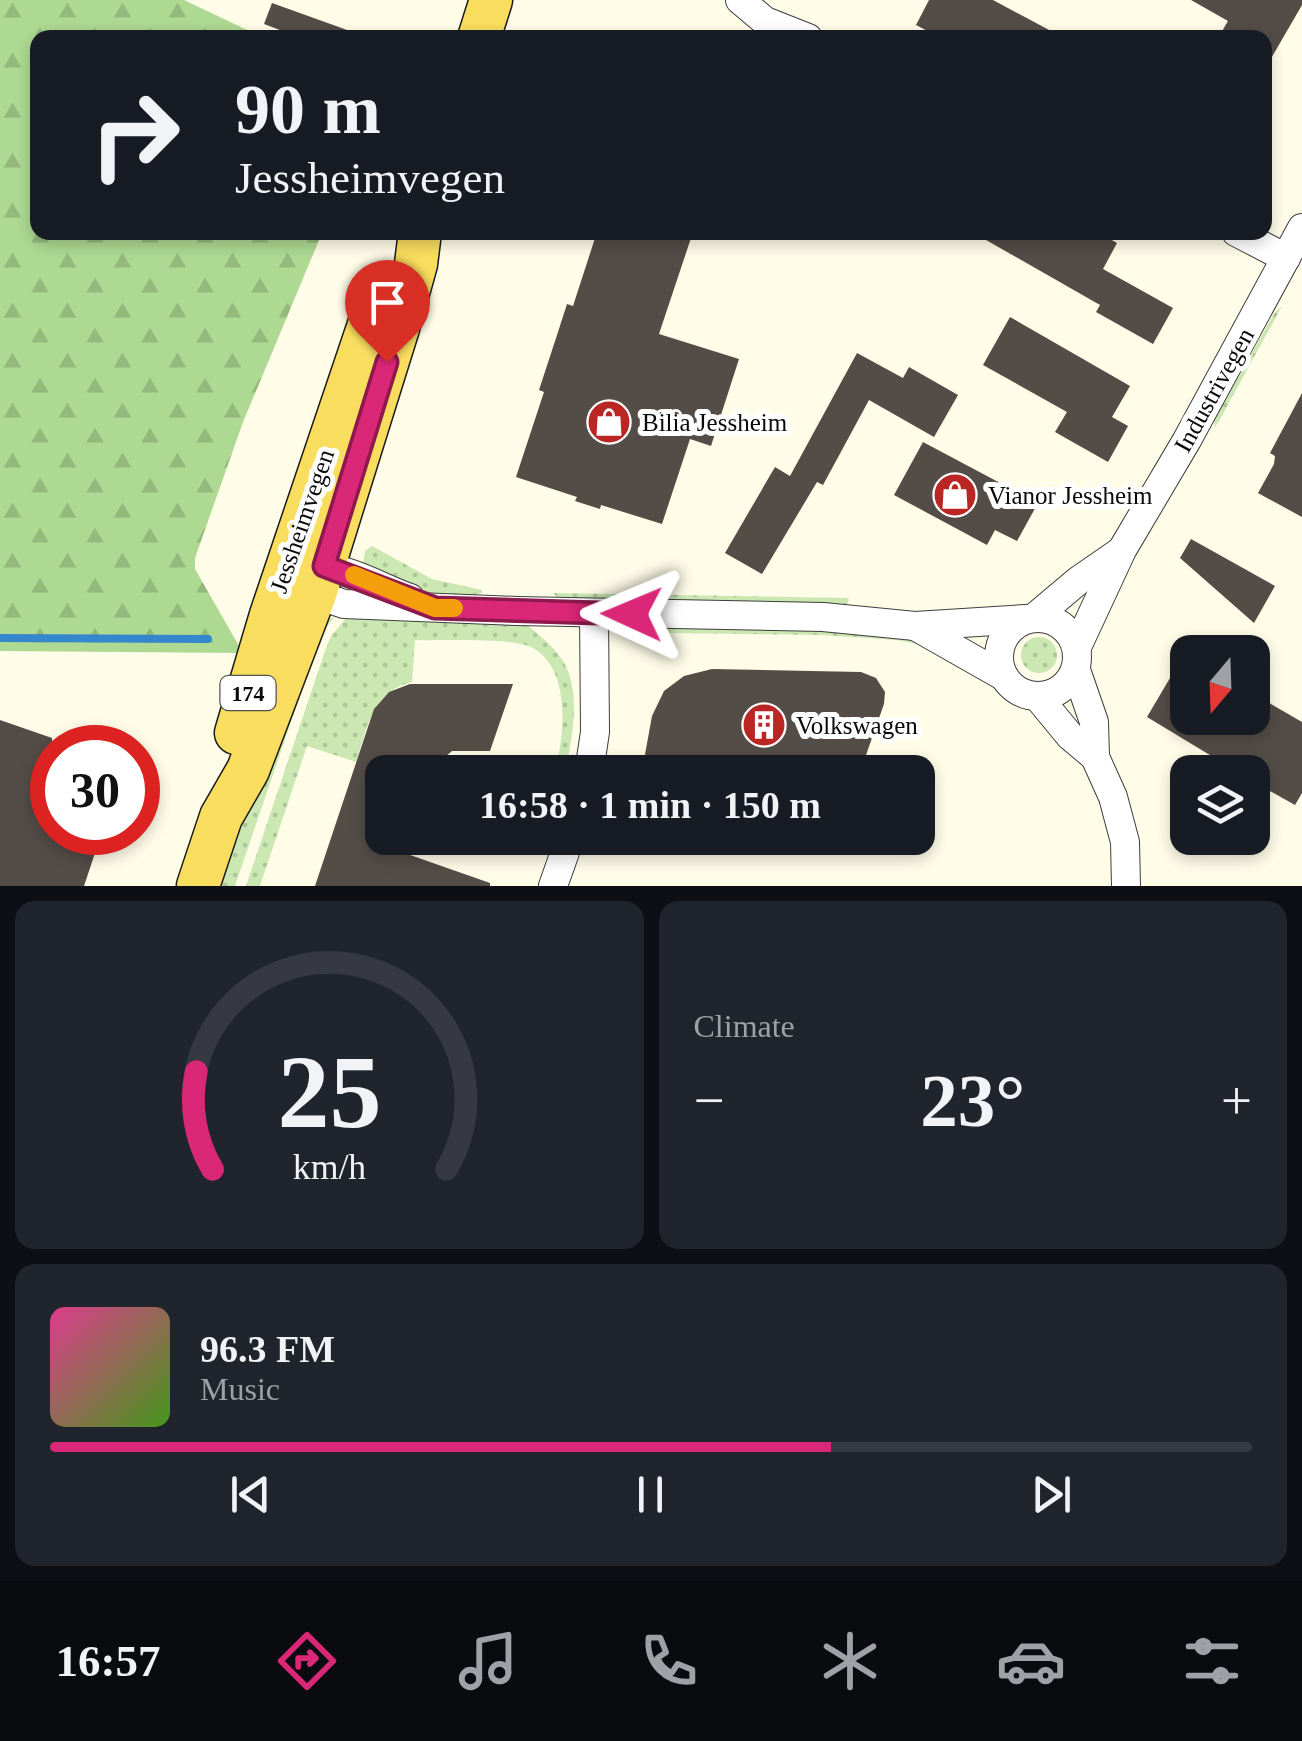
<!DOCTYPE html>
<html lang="en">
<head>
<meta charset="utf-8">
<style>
	:root { --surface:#171b24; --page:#20242c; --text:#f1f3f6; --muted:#9ea1a6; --line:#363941; --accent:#db2777 }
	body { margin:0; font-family:Georgia,serif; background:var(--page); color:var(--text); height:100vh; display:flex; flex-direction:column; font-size:38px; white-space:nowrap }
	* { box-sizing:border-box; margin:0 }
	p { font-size:32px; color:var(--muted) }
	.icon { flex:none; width:55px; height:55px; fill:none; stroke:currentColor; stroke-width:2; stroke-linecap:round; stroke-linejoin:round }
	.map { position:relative; height:886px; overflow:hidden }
	.panel { display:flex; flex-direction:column; gap:15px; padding:15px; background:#0d0f14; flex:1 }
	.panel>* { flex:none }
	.hud { position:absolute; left:30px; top:30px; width:1242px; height:210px; border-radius:20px; box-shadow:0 5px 15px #0003; background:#171b24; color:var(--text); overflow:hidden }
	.needle { width:65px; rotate:199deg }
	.fabs { position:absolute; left:1170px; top:635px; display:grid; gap:20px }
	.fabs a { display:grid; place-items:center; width:100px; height:100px; border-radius:20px; background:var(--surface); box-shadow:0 5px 15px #0003; font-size:50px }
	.speed { position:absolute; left:30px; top:725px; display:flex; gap:20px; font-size:50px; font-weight:700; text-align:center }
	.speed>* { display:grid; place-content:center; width:130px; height:130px; border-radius:50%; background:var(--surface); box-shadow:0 5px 15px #0003; line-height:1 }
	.speed .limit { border:15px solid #d22; background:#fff; color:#111 }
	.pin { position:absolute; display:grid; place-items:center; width:85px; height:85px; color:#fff; margin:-102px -42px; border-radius:50% 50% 50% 0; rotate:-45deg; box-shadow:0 0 10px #0007 }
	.pin .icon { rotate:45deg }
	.me { position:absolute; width:110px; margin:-55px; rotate:271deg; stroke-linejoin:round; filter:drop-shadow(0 0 8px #0008) }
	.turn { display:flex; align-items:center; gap:35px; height:210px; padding:0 40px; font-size:45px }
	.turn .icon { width:130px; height:130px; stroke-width:2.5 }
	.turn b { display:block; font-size:70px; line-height:85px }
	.big { font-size:75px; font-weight:700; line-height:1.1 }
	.panel .widget { flex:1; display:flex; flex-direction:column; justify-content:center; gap:15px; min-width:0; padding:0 35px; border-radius:20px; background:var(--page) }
	.panel .dial { align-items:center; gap:0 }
	.dial svg { height:260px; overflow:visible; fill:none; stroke:var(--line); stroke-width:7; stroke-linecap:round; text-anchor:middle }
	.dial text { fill:var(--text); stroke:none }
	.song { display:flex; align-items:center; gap:30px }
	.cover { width:120px; height:120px; border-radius:15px; background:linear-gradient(135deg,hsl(330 70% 55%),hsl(100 70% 35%)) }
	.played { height:10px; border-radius:5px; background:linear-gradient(90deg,var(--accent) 65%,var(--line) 65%) }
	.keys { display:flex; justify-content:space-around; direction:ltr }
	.heat { display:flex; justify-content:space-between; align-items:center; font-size:55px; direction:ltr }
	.panel .tiles { flex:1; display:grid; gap:15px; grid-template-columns:1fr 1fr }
	.widget:last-child { grid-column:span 2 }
	.trip { position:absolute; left:365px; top:755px; width:570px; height:100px; border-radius:20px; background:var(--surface); box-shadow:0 5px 15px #0003; font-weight:700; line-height:100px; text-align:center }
	.dock { display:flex; height:160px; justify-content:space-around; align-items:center; background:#090b0e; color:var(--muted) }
	.dock .icon { width:70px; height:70px }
	.dock .selected { color:var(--accent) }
	.dock b { font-size:45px; color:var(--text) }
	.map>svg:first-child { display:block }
</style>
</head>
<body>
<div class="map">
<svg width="1302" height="886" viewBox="0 0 1302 886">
	<defs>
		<pattern id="grass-dots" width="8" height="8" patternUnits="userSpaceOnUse" patternTransform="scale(2.5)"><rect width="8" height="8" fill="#cbe8b3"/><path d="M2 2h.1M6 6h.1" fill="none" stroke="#adc699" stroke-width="1.8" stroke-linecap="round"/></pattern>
		<pattern id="forest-firs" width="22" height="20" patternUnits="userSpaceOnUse" patternTransform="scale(2.5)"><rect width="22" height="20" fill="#add992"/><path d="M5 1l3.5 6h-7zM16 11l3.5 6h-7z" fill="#94b97d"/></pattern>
	</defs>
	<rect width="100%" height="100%" fill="#fffce8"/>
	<!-- grass -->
	<g fill="url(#grass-dots)">
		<polygon points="1282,306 1219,421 1215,427 1214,420 1275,312"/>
		<path d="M372,546L432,579L482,590V593C445,604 394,584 363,564L365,551Z"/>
		<polygon points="553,593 847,598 849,600 847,604 832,604 558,598"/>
		<polygon points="335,616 321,634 235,886 216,886 307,641 314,629"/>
		<path d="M347,617L529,626C541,637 555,648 563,661C582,692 572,740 565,772H555C564,738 572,670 533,648C513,637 441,641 415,640L412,682C372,691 368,726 356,762L307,746L260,886H246L325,651L331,636Z"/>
		<polygon points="663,626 798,628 902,638 923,645 896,640 823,635 667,633 660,631"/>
		<circle cx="1039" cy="655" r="18"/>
	</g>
	<!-- forest -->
	<polygon fill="url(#forest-firs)" points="0,0 184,0 262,37 38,38 38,232 322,233 243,422 195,558 195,569 243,653 0,651"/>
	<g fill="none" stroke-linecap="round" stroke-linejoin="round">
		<!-- stream -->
		<polyline stroke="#3486cd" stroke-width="8" points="0,638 208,639"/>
	</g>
	<!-- building -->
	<g fill="#534c47">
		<polygon points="929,0 993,0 1064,38 941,38 916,25"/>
		<polygon points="1191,0 1302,0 1302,5 1265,69 1265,38 1218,38 1228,21"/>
		<polygon points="272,3 361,35 361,38 301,38 264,24"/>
		<polygon points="597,232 693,232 659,334 739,359 711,446 690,439 662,524 601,505 600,509 575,501 577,497 516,477 544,392 539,390 558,332 567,304 573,306"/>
		<polygon points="972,232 1098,232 1117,243 1103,269 1173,308 1153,344 1096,312 1100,305"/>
		<polygon points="1010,317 1130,386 1112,417 1128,426 1108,462 1055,432 1067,412 983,365"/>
		<polygon points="857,353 903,378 909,367 958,395 934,437 869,400 823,485 817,482 762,574 725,553 775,467 790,476"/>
		<polygon points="1302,393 1302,517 1258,493 1274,464 1275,456 1270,453"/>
		<polygon points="923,442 1038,503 1017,541 995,530 987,545 894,495"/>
		<polygon points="1191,539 1275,586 1254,623 1180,558"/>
		<polygon points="712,669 861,672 876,678 885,692 884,704 860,772 679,772 644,760 652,716 664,691 684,676"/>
		<polygon points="1170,678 1188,688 1188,718 1252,718 1252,693 1302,722 1302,793 1295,805 1252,781 1252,772 1238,772 1147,717"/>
		<polygon points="410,684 513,684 490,751 452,751 438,763 419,772 382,772 382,838 397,838 393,849 490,883 490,886 315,886 374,709 389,692"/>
		<polygon points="0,720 52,738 52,832 102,832 84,886 0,886"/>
	</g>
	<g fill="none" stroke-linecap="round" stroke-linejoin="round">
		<defs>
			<g id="minor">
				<polyline points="740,0 765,21 808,38"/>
				<polyline points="1236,232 1286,258"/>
				<path d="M309,568C344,564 378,587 410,598"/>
				<polyline points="302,584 315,594 344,604 517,611 823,617 915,626 1025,619"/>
				<polyline points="1035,617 1079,580 1121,551"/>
				<circle cx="1038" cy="657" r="39"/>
				<polyline points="915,626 1003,676"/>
				<polyline points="1077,647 1122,550 1187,440 1302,228"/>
				<polyline points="1076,670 1094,722 1095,757 1113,797 1125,842 1126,886"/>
				<polyline points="1037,696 1070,736 1095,757"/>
				<polyline points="589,772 595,732 594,613"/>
				<polyline points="553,886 570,838"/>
			</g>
			<g id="primary">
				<polyline points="479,38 491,0"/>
				<polyline points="236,733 271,615 372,316"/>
				<polyline points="198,886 221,817 248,770 315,594 398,328 416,264 420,232"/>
			</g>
		</defs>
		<!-- minor casing -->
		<use href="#minor" stroke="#3d3d3d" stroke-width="30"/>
		<!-- primary casing -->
		<use href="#primary" stroke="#1b1b1b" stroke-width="45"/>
		<!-- minor -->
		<use href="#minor" stroke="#fff" stroke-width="28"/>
		<!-- primary -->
		<use href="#primary" stroke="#f9dd5e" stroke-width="42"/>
	</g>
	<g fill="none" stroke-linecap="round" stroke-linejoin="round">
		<defs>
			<polyline id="route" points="387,362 324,566 435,608 632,614"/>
		</defs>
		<!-- route casing -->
		<use href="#route" stroke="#8e194d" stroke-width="25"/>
		<!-- route -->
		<use href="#route" stroke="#db2777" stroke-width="18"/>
		<!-- slow -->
		<polyline stroke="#f59e0b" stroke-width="18" points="354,575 435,608 454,608"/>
	</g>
	<!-- icons -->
	<defs>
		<symbol id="shop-disc" viewBox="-11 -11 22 22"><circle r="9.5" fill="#b92623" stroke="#fff"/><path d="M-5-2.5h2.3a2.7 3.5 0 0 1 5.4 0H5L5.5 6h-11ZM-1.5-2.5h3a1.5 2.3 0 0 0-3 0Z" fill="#fff"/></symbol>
		<symbol id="building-disc" viewBox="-11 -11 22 22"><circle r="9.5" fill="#b92623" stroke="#fff"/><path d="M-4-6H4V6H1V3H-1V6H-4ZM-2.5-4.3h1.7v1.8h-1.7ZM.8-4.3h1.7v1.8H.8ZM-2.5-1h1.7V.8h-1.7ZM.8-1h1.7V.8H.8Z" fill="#fff"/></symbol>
	</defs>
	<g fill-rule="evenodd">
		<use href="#shop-disc" x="584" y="397" width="50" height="50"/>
		<use href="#shop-disc" x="930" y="470" width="50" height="50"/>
		<use href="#building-disc" x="739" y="700" width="50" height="50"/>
	</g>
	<g text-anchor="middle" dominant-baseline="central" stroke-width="10" stroke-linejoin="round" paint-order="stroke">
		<!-- shield labels -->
		<rect fill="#fff" stroke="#545454" stroke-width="2.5" x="220.5" y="676" width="55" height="34" rx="8"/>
		<g font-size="22" font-weight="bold" fill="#0a0a0a">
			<text x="248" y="693">174</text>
		</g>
		<!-- street labels -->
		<g font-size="25" fill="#0a0a0a" stroke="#fff">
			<text transform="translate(1214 390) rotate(-61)">Industrivegen</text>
			<text transform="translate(302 521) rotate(-71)">Jessheimvegen</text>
		</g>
		<!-- poi labels -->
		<g font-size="25" fill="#0a0a0a" stroke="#fff" text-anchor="start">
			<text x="642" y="422">Bilia Jessheim</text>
			<text x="988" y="495">Vianor Jessheim</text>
			<text x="796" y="725">Volkswagen</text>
		</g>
	</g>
</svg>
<div class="fabs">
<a><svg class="needle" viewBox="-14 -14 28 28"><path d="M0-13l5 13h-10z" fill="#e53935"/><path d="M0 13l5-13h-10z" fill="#9ea1a6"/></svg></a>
<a><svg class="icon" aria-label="layers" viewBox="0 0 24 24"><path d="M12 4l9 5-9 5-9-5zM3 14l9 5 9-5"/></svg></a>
</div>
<div class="speed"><div class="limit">30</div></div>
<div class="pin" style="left:387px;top:362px;background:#d93025"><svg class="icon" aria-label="arrive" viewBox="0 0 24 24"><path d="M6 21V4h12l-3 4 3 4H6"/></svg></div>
<svg class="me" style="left:632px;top:614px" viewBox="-20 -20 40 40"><path d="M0-17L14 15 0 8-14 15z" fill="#db2777" stroke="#fff" stroke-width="4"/></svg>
<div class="trip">16:58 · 1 min · 150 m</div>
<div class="hud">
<div class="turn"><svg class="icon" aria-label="right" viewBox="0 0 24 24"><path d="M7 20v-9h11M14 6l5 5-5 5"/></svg><div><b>90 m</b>Jessheimvegen</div></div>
</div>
</div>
<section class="panel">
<div class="tiles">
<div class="widget dial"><svg viewBox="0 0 100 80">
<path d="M14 69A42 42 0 1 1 86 69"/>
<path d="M14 69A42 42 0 0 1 9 39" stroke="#db2777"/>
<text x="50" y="56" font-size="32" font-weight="700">25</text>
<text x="50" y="72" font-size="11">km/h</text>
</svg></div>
<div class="widget"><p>Climate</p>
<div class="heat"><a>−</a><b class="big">23°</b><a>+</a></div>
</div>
<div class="widget">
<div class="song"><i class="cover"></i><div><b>96.3 FM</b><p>Music</p></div></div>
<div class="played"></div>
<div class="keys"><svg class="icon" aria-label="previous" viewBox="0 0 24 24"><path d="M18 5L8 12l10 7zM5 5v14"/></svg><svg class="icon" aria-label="pause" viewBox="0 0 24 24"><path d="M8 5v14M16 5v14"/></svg><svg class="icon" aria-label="next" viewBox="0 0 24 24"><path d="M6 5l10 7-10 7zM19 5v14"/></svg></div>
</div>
</div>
</section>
<nav class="dock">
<b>16:57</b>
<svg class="icon selected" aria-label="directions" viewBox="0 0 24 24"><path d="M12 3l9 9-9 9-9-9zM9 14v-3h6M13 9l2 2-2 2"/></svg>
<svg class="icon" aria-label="music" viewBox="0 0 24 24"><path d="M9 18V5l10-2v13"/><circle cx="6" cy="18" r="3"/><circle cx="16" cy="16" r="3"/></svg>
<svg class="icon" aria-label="phone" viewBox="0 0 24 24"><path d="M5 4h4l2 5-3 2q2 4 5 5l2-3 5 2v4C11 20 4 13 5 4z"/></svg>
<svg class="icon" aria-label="climate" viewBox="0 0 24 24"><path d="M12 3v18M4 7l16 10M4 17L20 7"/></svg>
<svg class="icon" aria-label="car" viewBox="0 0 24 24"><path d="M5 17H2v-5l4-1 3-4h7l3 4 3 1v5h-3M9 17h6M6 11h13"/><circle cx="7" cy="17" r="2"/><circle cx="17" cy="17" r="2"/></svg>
<svg class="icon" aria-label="filters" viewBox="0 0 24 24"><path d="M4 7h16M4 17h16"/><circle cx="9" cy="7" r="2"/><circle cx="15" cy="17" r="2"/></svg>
</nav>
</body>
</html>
